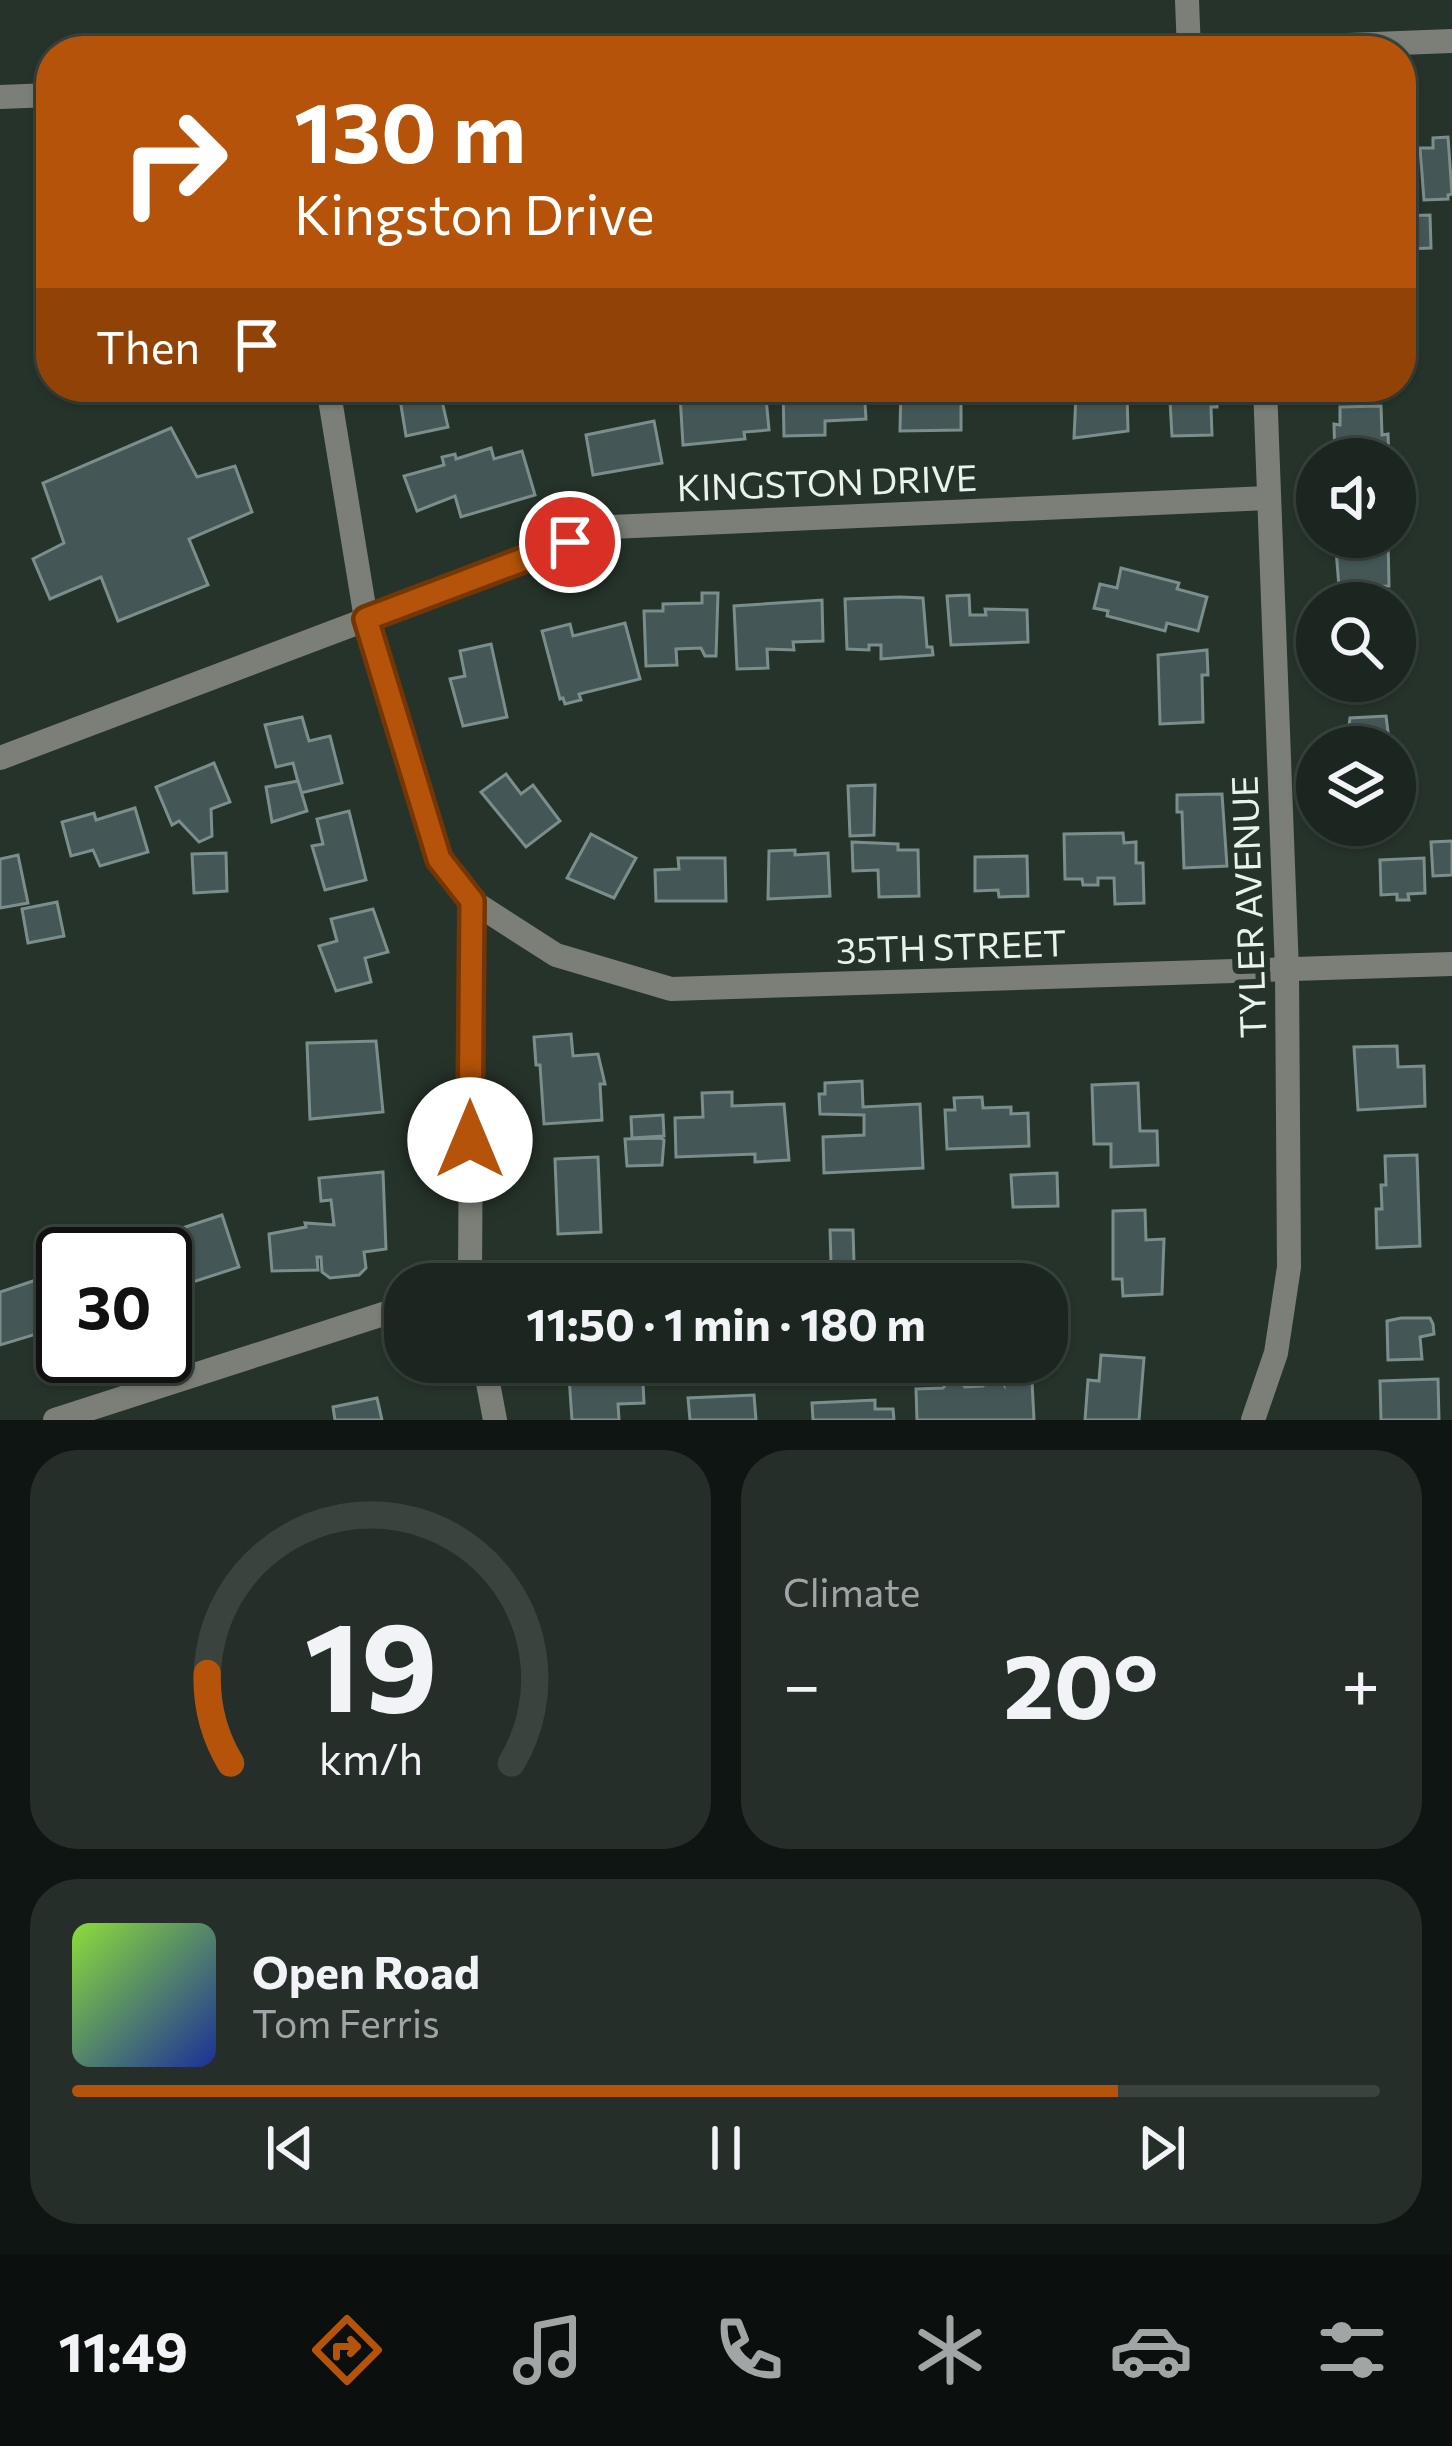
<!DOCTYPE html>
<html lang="en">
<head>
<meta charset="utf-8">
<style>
	:root { --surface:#1c2620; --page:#252e29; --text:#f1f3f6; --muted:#a0a5a5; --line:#3a433e; --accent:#b45309 }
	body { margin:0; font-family:Commissioner,sans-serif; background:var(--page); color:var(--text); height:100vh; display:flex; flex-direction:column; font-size:45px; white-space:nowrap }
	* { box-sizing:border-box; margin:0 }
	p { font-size:39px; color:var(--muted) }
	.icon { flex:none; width:66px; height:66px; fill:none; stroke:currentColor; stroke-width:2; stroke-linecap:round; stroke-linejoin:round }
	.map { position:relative; height:1420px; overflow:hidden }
	.drawer { display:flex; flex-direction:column; gap:30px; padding:30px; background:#0f1512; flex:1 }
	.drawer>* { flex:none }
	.guide { position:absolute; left:36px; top:36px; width:1380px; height:366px; border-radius:48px; box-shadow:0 3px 9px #0004,0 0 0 3px var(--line); background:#b45309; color:#fff; overflow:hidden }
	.tools { position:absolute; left:1296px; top:438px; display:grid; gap:24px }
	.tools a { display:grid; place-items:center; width:120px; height:120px; border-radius:50%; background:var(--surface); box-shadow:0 3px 9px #0004,0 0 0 3px var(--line); font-size:60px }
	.speed { position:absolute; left:36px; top:1227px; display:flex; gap:24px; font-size:60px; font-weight:700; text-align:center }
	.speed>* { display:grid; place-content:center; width:156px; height:156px; border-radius:50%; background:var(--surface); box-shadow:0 3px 9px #0004,0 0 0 3px var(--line); line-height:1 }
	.speed .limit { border:6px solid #111; border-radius:18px; background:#fff; color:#111 }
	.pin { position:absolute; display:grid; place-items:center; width:102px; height:102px; color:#fff; margin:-51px; border:6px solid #fff; border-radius:50%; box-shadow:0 3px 12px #0007 }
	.me { position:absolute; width:132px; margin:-66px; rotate:0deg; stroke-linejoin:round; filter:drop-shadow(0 0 9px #0008) }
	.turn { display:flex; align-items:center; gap:42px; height:252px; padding:0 60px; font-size:54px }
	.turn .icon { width:156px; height:156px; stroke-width:2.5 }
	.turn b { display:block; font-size:84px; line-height:102px }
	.then { display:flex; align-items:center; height:114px; padding:0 60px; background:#0003; gap:24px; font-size:45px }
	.big { font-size:90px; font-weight:700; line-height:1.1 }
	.drawer .card { flex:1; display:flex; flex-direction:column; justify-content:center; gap:18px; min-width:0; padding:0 42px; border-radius:48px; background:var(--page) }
	.drawer .dial { align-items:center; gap:0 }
	.dial svg { height:312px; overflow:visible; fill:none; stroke:var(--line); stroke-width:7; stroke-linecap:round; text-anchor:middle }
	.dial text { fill:var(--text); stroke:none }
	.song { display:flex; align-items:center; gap:36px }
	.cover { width:144px; height:144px; border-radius:18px; background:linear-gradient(135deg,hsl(90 70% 55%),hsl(230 70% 35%)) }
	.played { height:12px; border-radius:6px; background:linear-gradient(90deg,var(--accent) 80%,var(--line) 80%) }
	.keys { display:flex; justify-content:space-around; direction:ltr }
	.heat { display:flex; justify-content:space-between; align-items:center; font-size:66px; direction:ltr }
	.drawer .tiles { flex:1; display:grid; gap:30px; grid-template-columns:1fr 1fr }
	.card:last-child { grid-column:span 2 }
	.trip { position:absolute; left:384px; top:1263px; width:684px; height:120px; border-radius:48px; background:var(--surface); box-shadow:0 3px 9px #0004,0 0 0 3px var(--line); font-weight:700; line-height:120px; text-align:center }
	.dock { display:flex; height:192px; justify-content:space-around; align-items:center; background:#0b0f0d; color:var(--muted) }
	.dock .icon { width:84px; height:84px }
	.dock .current { color:var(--accent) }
	.dock b { font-size:54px; color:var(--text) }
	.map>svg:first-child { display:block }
</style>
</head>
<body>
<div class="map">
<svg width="1452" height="1420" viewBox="0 0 1452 1420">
	<rect width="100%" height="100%" fill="#26332a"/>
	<!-- building -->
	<g fill="#445756" stroke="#7a8e8c" stroke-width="3">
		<polygon points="1448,137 1452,194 1448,195 1448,199 1424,200 1420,148 1433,148 1433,138"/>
		<polygon points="1430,215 1431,248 1403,249 1402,216"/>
		<polygon points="398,387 443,387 439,388 448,427 406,436"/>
		<polygon points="737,387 765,387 769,430 744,432 745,439 683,445 680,395 737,390"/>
		<polygon points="783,387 864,387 866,419 825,421 825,435 784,436"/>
		<polygon points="901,387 961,387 961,430 900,431"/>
		<polygon points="1160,387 1211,387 1211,397 1217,396 1217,407 1211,407 1212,435 1172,436 1170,401 1161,402"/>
		<polygon points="1110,391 1127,393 1128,431 1074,438 1076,395"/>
		<polygon points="1381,406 1382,435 1388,434 1389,459 1335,459 1334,424 1340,425 1340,407"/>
		<polygon points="654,421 662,463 593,475 586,435"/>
		<polygon points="171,428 197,477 235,466 252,512 189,539 208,585 118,621 101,577 50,599 33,559 64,543 43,483"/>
		<polygon points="491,448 494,459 522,451 535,495 461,517 455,496 417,511 404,476 444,465 442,457 455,454 456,459"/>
		<polygon points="1335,537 1388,537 1389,586 1339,587"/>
		<polygon points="1121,568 1179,583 1177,589 1207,597 1198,631 1167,623 1165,631 1107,616 1108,611 1094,608 1100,584 1117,588"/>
		<polygon points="702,593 718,593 716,656 705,656 701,648 676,649 677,665 646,666 644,611 663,611 663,604 702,603"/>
		<polygon points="969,595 970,615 986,615 985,609 1027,610 1028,642 951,645 947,596"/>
		<polygon points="900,597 923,598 927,647 932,647 933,655 881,659 881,645 869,645 869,650 847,649 845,599"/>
		<polygon points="822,600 823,641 793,642 794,650 767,649 768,668 737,669 734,606"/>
		<polygon points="625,623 640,679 579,694 581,700 565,704 563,698 560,699 542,631 570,624 573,636"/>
		<polygon points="491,644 507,717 463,726 450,679 465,676 460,651"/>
		<polygon points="1207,650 1208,675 1202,675 1203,722 1160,724 1158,655"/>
		<polygon points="1386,716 1390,747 1346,747 1350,718"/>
		<polygon points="302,717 309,741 330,736 342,783 301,793 293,763 276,767 265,725"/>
		<polygon points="214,763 230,802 211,809 212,836 199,842 179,821 172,825 156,787"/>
		<polygon points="506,774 521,794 533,785 560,821 526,847 481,792"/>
		<polygon points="298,781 307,811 272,822 266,787"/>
		<polygon points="875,785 874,835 850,836 848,786"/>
		<polygon points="1222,794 1227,866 1184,868 1182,812 1177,812 1177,795"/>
		<polygon points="135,808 148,852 100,866 93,850 71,856 62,822 94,813 96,820"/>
		<polygon points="349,811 366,880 325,890 312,846 323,844 317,819"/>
		<polygon points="1123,833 1124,843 1136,842 1136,863 1143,863 1144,903 1115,904 1114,878 1098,878 1098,885 1083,885 1082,879 1065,879 1064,834"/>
		<polygon points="591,834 636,858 614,898 567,878"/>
		<polygon points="1452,841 1452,875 1433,876 1431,842"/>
		<polygon points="852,842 898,844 898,850 918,850 919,896 879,897 878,870 853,871"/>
		<polygon points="795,850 795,855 828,853 830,896 768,899 769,851"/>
		<polygon points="226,853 227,891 194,893 192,854"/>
		<polygon points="18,855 28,903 0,908 0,859"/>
		<polygon points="1027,856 1028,896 999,897 998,890 975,891 975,857"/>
		<polygon points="678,858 725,858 726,901 656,901 655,870 679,869"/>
		<polygon points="1424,858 1425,893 1408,894 1409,900 1397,900 1397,894 1381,895 1380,860"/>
		<polygon points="57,902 64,936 28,943 22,909"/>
		<polygon points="373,909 388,952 365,958 371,982 336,991 319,946 337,941 331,919"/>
		<polygon points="571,1034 573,1056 598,1054 605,1084 600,1084 602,1120 544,1124 540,1065 536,1065 534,1037"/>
		<polygon points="376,1041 383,1112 310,1119 307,1043"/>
		<polygon points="1397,1046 1398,1067 1424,1066 1425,1106 1358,1110 1354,1047"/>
		<polygon points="862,1081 863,1107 920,1104 923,1168 824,1173 823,1137 864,1135 864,1115 820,1114 819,1094 825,1094 825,1083"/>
		<polygon points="1138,1083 1140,1131 1157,1131 1158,1165 1111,1167 1111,1144 1094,1144 1092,1085"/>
		<polygon points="732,1092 732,1106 784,1104 789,1160 755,1162 755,1154 676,1157 675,1118 703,1117 702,1093"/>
		<polygon points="982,1097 983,1108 1011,1107 1011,1114 1028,1113 1029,1146 947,1149 945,1110 955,1110 954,1098"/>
		<polygon points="663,1115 664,1136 632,1138 631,1117"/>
		<polygon points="661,1138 664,1140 662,1165 627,1166 625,1139"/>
		<polygon points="1417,1155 1420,1246 1377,1248 1376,1209 1382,1209 1381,1185 1386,1185 1385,1156"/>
		<polygon points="598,1157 601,1232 558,1234 555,1159"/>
		<polygon points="383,1172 386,1249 364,1252 366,1268 359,1275 330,1278 322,1272 321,1257 317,1257 318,1270 272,1271 269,1234 306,1227 305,1223 334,1225 331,1200 321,1201 319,1178"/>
		<polygon points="1057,1173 1058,1206 1013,1207 1011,1175"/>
		<polygon points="1145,1210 1146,1240 1164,1239 1162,1294 1123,1296 1122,1279 1113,1279 1113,1211"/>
		<polygon points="222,1215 239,1267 165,1291 165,1254 158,1254 152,1238"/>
		<polygon points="830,1230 853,1230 854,1263 831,1264"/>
		<polygon points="630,1268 631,1284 554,1284 554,1269"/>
		<polygon points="51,1275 58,1294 63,1292 63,1326 0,1345 0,1292"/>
		<polygon points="1401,1318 1430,1318 1433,1324 1434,1334 1420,1337 1422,1359 1388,1360 1387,1321"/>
		<polygon points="1101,1355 1144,1358 1139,1420 1085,1420 1088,1380 1099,1381"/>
		<polygon points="568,1362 642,1362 644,1403 618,1404 619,1420 572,1420"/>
		<polygon points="1031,1362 1034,1420 917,1420 916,1389 943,1388 948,1382 960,1381 965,1387 983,1386 988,1380 1000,1380 1004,1385 1003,1363"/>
		<polygon points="1438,1379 1439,1420 1381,1420 1380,1381"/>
		<polygon points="754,1395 756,1420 690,1420 688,1398"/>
		<polygon points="377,1398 382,1420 335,1420 333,1407"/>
		<polygon points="875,1400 875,1409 893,1409 894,1420 813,1420 812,1403"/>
	</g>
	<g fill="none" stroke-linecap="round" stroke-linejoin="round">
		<!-- minor -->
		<g stroke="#7c7f78" stroke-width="24">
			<polyline points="1187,0 1189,51"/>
			<polyline points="328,387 366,619 439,859 472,901 470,1284"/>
			<polyline points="0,758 611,527 1268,498"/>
			<polyline points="472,901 556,955 671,989 1452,964"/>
			<polyline points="484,1362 495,1420"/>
			<polyline points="55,1420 405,1307"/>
			<polyline points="1253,1420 1276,1353 1289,1267 1287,971 1265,387"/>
		</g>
		<!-- tertiary -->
		<g stroke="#7c7f78" stroke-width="24">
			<polyline points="1195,51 1452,41"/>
			<polyline points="0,97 51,95"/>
		</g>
	</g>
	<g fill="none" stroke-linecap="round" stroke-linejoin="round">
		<defs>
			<polyline id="route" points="470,1140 472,901 439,859 366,619 570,542"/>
		</defs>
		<!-- route casing -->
		<use href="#route" stroke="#753606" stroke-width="30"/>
		<!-- route -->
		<use href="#route" stroke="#b45309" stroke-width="21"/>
	</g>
	<g text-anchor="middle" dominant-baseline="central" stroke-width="12" stroke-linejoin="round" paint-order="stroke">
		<!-- street labels -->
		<g font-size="36" fill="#e9f2ec" stroke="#26332a">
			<text transform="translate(827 481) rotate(-2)">KINGSTON DRIVE</text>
			<text transform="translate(1247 907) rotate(-92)">TYLER AVENUE</text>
			<text transform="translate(951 945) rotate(-2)">35TH STREET</text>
		</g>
	</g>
</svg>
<div class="tools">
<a><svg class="icon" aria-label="sound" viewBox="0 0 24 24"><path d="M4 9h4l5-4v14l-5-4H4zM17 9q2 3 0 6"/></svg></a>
<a><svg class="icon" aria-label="search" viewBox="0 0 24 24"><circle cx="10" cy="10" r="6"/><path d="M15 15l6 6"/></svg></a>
<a><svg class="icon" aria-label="layers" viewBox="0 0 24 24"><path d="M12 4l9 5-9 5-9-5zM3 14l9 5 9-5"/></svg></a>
</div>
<div class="speed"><div class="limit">30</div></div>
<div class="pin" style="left:570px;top:542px;background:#d93025"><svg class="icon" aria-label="arrive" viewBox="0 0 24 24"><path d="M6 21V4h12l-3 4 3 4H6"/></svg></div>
<svg class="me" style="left:470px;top:1140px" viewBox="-20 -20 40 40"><circle r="19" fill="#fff"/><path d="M0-13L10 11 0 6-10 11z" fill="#b45309"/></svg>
<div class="trip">11:50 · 1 min · 180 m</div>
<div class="guide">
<div class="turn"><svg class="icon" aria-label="right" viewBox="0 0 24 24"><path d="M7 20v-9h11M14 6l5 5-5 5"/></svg><div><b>130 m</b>Kingston Drive</div></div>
<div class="then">Then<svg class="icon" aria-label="arrive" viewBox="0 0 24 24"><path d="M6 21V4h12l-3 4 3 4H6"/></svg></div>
</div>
</div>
<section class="drawer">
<div class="tiles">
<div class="card dial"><svg viewBox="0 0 100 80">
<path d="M14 69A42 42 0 1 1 86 69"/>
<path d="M14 69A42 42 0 0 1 8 46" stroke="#b45309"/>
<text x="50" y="56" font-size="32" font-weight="700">19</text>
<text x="50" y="72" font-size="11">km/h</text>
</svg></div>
<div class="card"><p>Climate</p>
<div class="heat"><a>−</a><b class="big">20°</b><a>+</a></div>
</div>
<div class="card">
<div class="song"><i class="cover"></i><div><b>Open Road</b><p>Tom Ferris</p></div></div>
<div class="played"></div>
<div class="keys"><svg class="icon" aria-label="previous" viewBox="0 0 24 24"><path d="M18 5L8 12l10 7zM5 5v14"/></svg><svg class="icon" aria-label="pause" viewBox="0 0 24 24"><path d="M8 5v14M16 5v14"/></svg><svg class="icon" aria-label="next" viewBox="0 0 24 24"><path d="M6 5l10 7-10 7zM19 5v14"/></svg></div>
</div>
</div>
</section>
<nav class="dock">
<b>11:49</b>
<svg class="icon current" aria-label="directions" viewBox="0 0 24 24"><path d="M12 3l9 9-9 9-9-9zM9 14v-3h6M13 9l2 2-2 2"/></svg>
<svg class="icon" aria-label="music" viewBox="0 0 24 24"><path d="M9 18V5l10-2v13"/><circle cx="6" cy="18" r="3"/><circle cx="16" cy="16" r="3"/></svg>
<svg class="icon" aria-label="phone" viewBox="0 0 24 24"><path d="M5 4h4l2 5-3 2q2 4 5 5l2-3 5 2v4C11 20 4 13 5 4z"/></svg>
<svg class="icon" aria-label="climate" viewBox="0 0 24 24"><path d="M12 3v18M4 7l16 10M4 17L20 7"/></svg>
<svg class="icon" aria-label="car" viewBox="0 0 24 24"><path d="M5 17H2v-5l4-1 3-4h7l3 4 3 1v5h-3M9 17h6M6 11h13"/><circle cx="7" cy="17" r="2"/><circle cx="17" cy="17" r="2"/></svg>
<svg class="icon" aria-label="filters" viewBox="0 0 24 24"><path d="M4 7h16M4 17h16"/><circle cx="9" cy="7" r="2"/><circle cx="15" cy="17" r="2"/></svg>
</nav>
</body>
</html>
